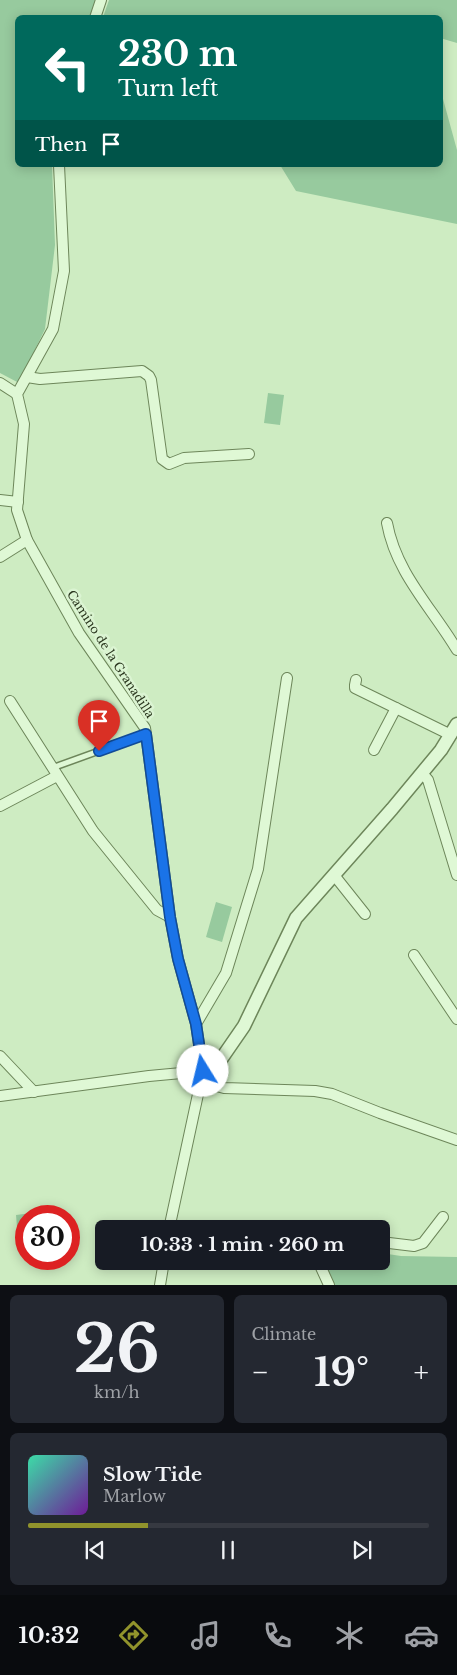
<!DOCTYPE html>
<html lang="en">
<head>
<meta charset="utf-8">
<style>
	:root { --surface:#171b24; --page:#242831; --text:#f1f3f6; --muted:#9ea1a6; --line:#363941; --accent:#91932c }
	body { margin:0; font-family:"Libre Baskerville",serif; background:var(--page); color:var(--text); height:100vh; display:flex; flex-direction:column; font-size:19px; white-space:nowrap }
	* { box-sizing:border-box; margin:0 }
	p { font-size:16px; color:var(--muted) }
	.icon { flex:none; width:28px; height:28px; fill:none; stroke:currentColor; stroke-width:2; stroke-linecap:round; stroke-linejoin:round }
	.map { position:relative; height:1285px; overflow:hidden }
	.drawer { display:flex; flex-direction:column; gap:10px; padding:10px; background:#0d0f14; flex:1 }
	.drawer>* { flex:none }
	.top-card { position:absolute; left:15px; top:15px; width:428px; height:152px; border-radius:8px; box-shadow:0 2px 12px #0003; background:#00695c; color:#fff; overflow:hidden }
	.speed { position:absolute; left:15px; top:1205px; display:flex; gap:10px; font-size:25px; font-weight:700; text-align:center }
	.speed>* { display:grid; place-content:center; width:65px; height:65px; border-radius:50%; background:var(--surface); box-shadow:0 2px 12px #0003; line-height:1 }
	.speed .limit { border:8px solid #d22; background:#fff; color:#111 }
	.pin { position:absolute; display:grid; place-items:center; width:42px; height:42px; color:#fff; margin:-51px -21px; border-radius:50% 50% 50% 0; rotate:-45deg; box-shadow:0 0 5px #0007 }
	.pin .icon { rotate:45deg }
	.me { position:absolute; width:55px; margin:-28px; rotate:351deg; stroke-linejoin:round; filter:drop-shadow(0 0 4px #0008) }
	.turn { display:flex; align-items:center; gap:18px; height:105px; padding:0 20px; font-size:22px }
	.turn .icon { width:65px; height:65px; stroke-width:2.5 }
	.turn b { display:block; font-size:35px; line-height:42px }
	.then { display:flex; align-items:center; height:48px; padding:0 20px; background:#0003; gap:10px; font-size:19px }
	.big { font-size:38px; font-weight:700; line-height:1.1 }
	.drawer .tile { flex:1; display:flex; flex-direction:column; justify-content:center; gap:8px; min-width:0; padding:0 18px; border-radius:8px; background:var(--page) }
	.drawer .dial { align-items:center; gap:0 }
	.dial b { font-size:65px; line-height:1 }
	.song { display:flex; align-items:center; gap:15px }
	.cover { width:60px; height:60px; border-radius:8px; background:linear-gradient(135deg,hsl(160 70% 55%),hsl(280 70% 35%)) }
	.played { height:5px; border-radius:2px; background:linear-gradient(90deg,var(--accent) 30%,var(--line) 30%) }
	.keys { display:flex; justify-content:space-around; direction:ltr }
	.heat { display:flex; justify-content:space-between; align-items:center; font-size:28px; direction:ltr }
	.drawer .tiles { flex:1; display:grid; gap:10px; grid-template-columns:1fr 1fr }
	.tile:last-child { grid-column:span 2 }
	.trip { position:absolute; left:95px; top:1220px; width:295px; height:50px; border-radius:8px; background:var(--surface); box-shadow:0 2px 12px #0003; font-weight:700; line-height:50px; text-align:center }
	.tab-bar { display:flex; height:80px; justify-content:space-around; align-items:center; background:#090b0e; color:var(--muted) }
	.tab-bar .icon { width:35px; height:35px }
	.tab-bar .current { color:var(--accent) }
	.tab-bar b { font-size:22px; color:var(--text) }
	.map>svg:first-child { display:block }
</style>
</head>
<body>
<div class="map">
<svg width="457" height="1285" viewBox="0 0 457 1285">
	<rect width="100%" height="100%" fill="#ceecc2"/>
	<!-- green -->
	<g fill="#97ca9e">
		<polygon points="0,0 96,0 90,17 18,18 18,165 52,165 55,245 45,329 19,383 0,373"/>
		<polygon points="109,0 457,0 457,43 440,38 440,18 103,17"/>
		<polygon points="440,88 457,150 457,224 296,191 280,165 440,165"/>
		<polygon points="268,393 284,395 280,425 264,423"/>
		<polygon points="216,902 232,907 222,942 206,937"/>
		<polygon points="32,1213 33,1216 26,1216 26,1250 19,1251 16,1215"/>
		<polygon points="381,1253 401,1256 457,1257 457,1285 335,1285 324,1261 381,1261"/>
	</g>
	<g fill="none" stroke-linecap="round" stroke-linejoin="round">
		<defs>
			<polyline id="service" points="52,768 146,734"/>
			<g id="minor">
				<polyline points="95,18 101,0"/>
				<polyline points="59,165 64,271 53,329 17,394 24,424 17,510 27,540 79,633 145,728 146,734 170,917 178,959 196,1024 203,1071 169,1229"/>
				<polyline points="27,377 40,379 142,371 149,376 151,380 162,459 169,464 184,458 249,454"/>
				<polyline points="0,383 17,394"/>
				<polyline points="0,500 18,502"/>
				<path d="M387,523C396,573 432,608 457,650"/>
				<polyline points="0,557 27,540"/>
				<polyline points="356,680 355,685 355,688 451,735"/>
				<polyline points="10,701 93,831 157,910 170,917"/>
				<polyline points="374,750 396,708"/>
				<polyline points="422,773 428,780 457,875"/>
				<polyline points="0,806 57,776"/>
				<polyline points="334,875 365,914"/>
				<polyline points="414,955 457,1019"/>
				<polyline points="196,1024 226,973 258,869 287,678"/>
				<polyline points="0,1056 34,1092"/>
				<polyline points="0,1096 149,1076 203,1071 213,1085 224,1088 315,1091 332,1094 380,1113 457,1140"/>
				<polyline points="381,1242 414,1246 423,1243 443,1217"/>
				<polyline points="318,1261 329,1285"/>
				<polyline points="160,1285 164,1261"/>
			</g>
			<polyline id="tertiary" points="203,1071 215,1068 244,1026 296,918 392,809 441,750 457,724"/>
		</defs>
		<!-- service casing -->
		<use href="#service" stroke="#6d865a" stroke-width="8"/>
		<!-- minor casing -->
		<use href="#minor" stroke="#6d865a" stroke-width="12"/>
		<!-- tertiary casing -->
		<use href="#tertiary" stroke="#6d865a" stroke-width="15"/>
		<!-- service -->
		<use href="#service" stroke="#dff8d5" stroke-width="5"/>
		<!-- minor -->
		<use href="#minor" stroke="#dff8d5" stroke-width="10"/>
		<!-- tertiary -->
		<use href="#tertiary" stroke="#dff8d5" stroke-width="12"/>
	</g>
	<g fill="none" stroke-linecap="round" stroke-linejoin="round">
		<defs>
			<polyline id="route" points="99,751 146,734 170,917 178,959 196,1024 203,1071"/>
		</defs>
		<!-- route casing -->
		<use href="#route" stroke="#114b97" stroke-width="12"/>
		<!-- route -->
		<use href="#route" stroke="#1a73e8" stroke-width="9"/>
	</g>
	<g text-anchor="middle" dominant-baseline="central" stroke-width="5" stroke-linejoin="round" paint-order="stroke">
		<!-- street labels -->
		<g font-size="12" fill="#2a361e" stroke="#dbf4d2">
			<text transform="translate(111 654) rotate(57)">Camino de la Granadilla</text>
		</g>
	</g>
</svg>
<div class="speed"><div class="limit">30</div></div>
<div class="pin" style="left:99px;top:751px;background:#d93025"><svg class="icon" aria-label="arrive" viewBox="0 0 24 24"><path d="M6 21V4h12l-3 4 3 4H6"/></svg></div>
<svg class="me" style="left:203px;top:1071px" viewBox="-20 -20 40 40"><circle r="19" fill="#fff"/><path d="M0-13L10 11 0 6-10 11z" fill="#1a73e8"/></svg>
<div class="trip">10:33 · 1 min · 260 m</div>
<div class="top-card">
<div class="turn"><svg class="icon" aria-label="left" viewBox="0 0 24 24"><path d="M17 20v-9H6M10 6l-5 5 5 5"/></svg><div><b>230 m</b>Turn left</div></div>
<div class="then">Then<svg class="icon" aria-label="arrive" viewBox="0 0 24 24"><path d="M6 21V4h12l-3 4 3 4H6"/></svg></div>
</div>
</div>
<section class="drawer">
<div class="tiles">
<div class="tile dial"><b>26</b><p>km/h</p></div>
<div class="tile"><p>Climate</p>
<div class="heat"><a>−</a><b class="big">19°</b><a>+</a></div>
</div>
<div class="tile">
<div class="song"><i class="cover"></i><div><b>Slow Tide</b><p>Marlow</p></div></div>
<div class="played"></div>
<div class="keys"><svg class="icon" aria-label="previous" viewBox="0 0 24 24"><path d="M18 5L8 12l10 7zM5 5v14"/></svg><svg class="icon" aria-label="pause" viewBox="0 0 24 24"><path d="M8 5v14M16 5v14"/></svg><svg class="icon" aria-label="next" viewBox="0 0 24 24"><path d="M6 5l10 7-10 7zM19 5v14"/></svg></div>
</div>
</div>
</section>
<nav class="tab-bar">
<b>10:32</b>
<svg class="icon current" aria-label="directions" viewBox="0 0 24 24"><path d="M12 3l9 9-9 9-9-9zM9 14v-3h6M13 9l2 2-2 2"/></svg>
<svg class="icon" aria-label="music" viewBox="0 0 24 24"><path d="M9 18V5l10-2v13"/><circle cx="6" cy="18" r="3"/><circle cx="16" cy="16" r="3"/></svg>
<svg class="icon" aria-label="phone" viewBox="0 0 24 24"><path d="M5 4h4l2 5-3 2q2 4 5 5l2-3 5 2v4C11 20 4 13 5 4z"/></svg>
<svg class="icon" aria-label="climate" viewBox="0 0 24 24"><path d="M12 3v18M4 7l16 10M4 17L20 7"/></svg>
<svg class="icon" aria-label="car" viewBox="0 0 24 24"><path d="M5 17H2v-5l4-1 3-4h7l3 4 3 1v5h-3M9 17h6M6 11h13"/><circle cx="7" cy="17" r="2"/><circle cx="17" cy="17" r="2"/></svg>
</nav>
</body>
</html>
